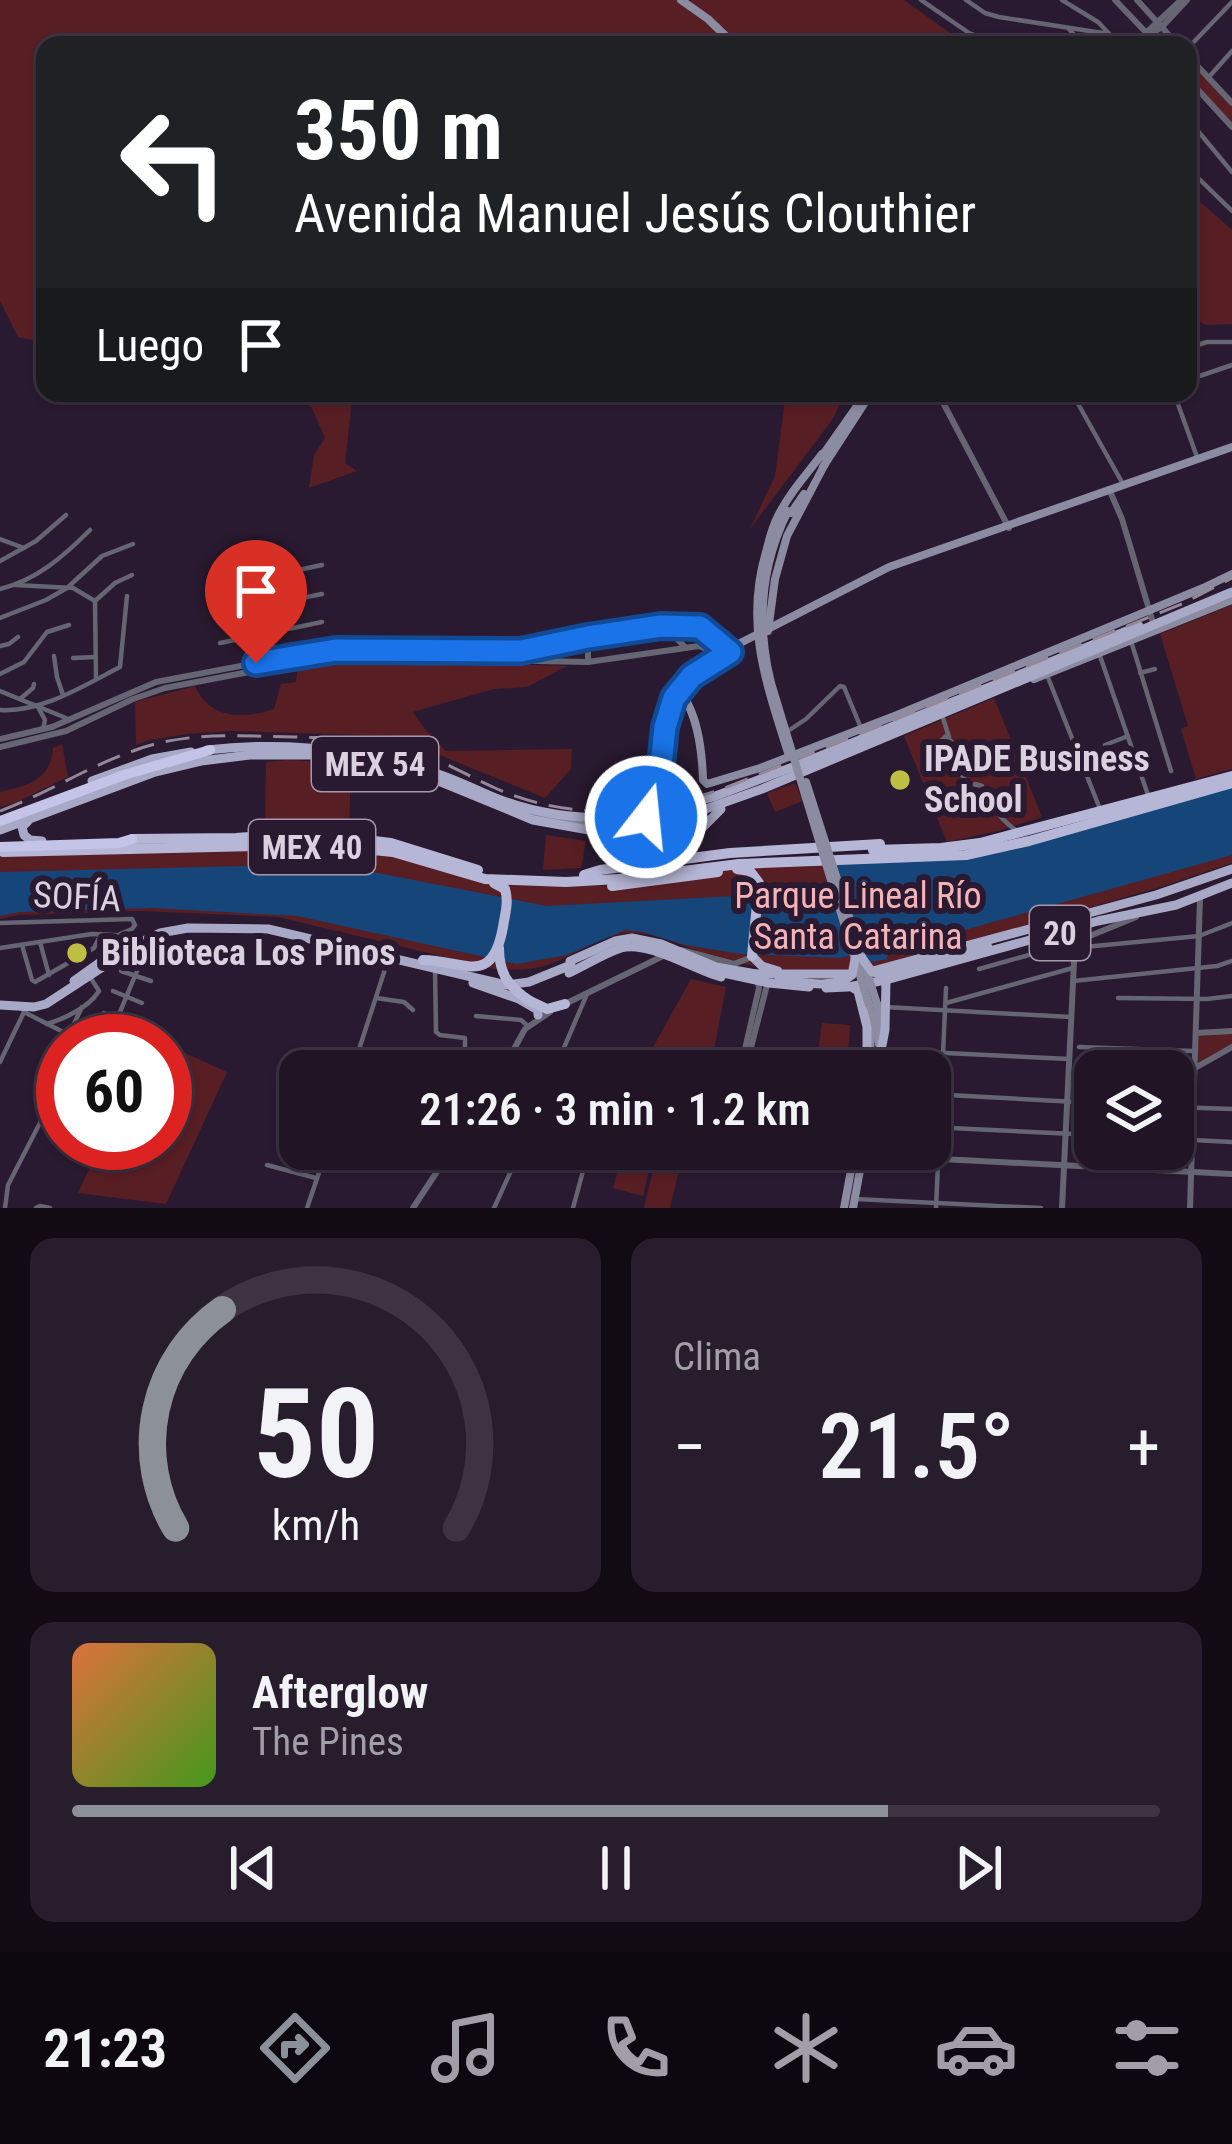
<!DOCTYPE html>
<html lang="es">
<head>
<meta charset="utf-8">
<style>
	:root { --surface:#201425; --page:#281d2d; --text:#f1f3f6; --muted:#a29ea7; --line:#3d3342; --accent:#8c9099 }
	body { margin:0; font-family:"Roboto Condensed",sans-serif; background:var(--page); color:var(--text); height:100vh; display:flex; flex-direction:column; font-size:45px; white-space:nowrap }
	* { box-sizing:border-box; margin:0 }
	p { font-size:39px; color:var(--muted) }
	.icon { flex:none; width:66px; height:66px; fill:none; stroke:currentColor; stroke-width:2; stroke-linecap:round; stroke-linejoin:round }
	.map { position:relative; height:1208px; overflow:hidden }
	.side { display:flex; flex-direction:column; gap:30px; padding:30px; background:#120b14; flex:1 }
	.side>* { flex:none }
	.hud { position:absolute; left:36px; top:36px; width:1161px; height:366px; border-radius:24px; box-shadow:0 3px 9px #0004,0 0 0 3px var(--line); background:#202124; color:#fff; overflow:hidden }
	.controls { position:absolute; left:1074px; top:1050px; display:grid; gap:24px }
	.controls a { display:grid; place-items:center; width:120px; height:120px; border-radius:24px; background:var(--surface); box-shadow:0 3px 9px #0004,0 0 0 3px var(--line); font-size:60px }
	.speed { position:absolute; left:36px; top:1014px; display:flex; gap:24px; font-size:60px; font-weight:700; text-align:center }
	.speed>* { display:grid; place-content:center; width:156px; height:156px; border-radius:50%; background:var(--surface); box-shadow:0 3px 9px #0004,0 0 0 3px var(--line); line-height:1 }
	.speed .limit { border:18px solid #d22; background:#fff; color:#111 }
	.pin { position:absolute; display:grid; place-items:center; width:102px; height:102px; color:#fff; margin:-123px -51px; border-radius:50% 50% 50% 0; rotate:-45deg; box-shadow:0 0 12px #0007 }
	.pin .icon { rotate:45deg }
	.me { position:absolute; width:132px; margin:-66px; rotate:16deg; stroke-linejoin:round; filter:drop-shadow(0 0 9px #0008) }
	.turn { display:flex; align-items:center; gap:42px; height:252px; padding:0 60px; font-size:54px }
	.turn .icon { width:156px; height:156px; stroke-width:2.5 }
	.turn b { display:block; font-size:84px; line-height:102px }
	.then { display:flex; align-items:center; height:114px; padding:0 60px; background:#0003; gap:24px; font-size:45px }
	.big { font-size:90px; font-weight:600; line-height:1.1 }
	.side .widget { flex:1; display:flex; flex-direction:column; justify-content:center; gap:18px; min-width:0; padding:0 42px; border-radius:24px; background:var(--page) }
	.side .dial { align-items:center; gap:0 }
	.dial svg { height:312px; overflow:visible; fill:none; stroke:var(--line); stroke-width:7; stroke-linecap:round; text-anchor:middle }
	.dial text { fill:var(--text); stroke:none }
	.song { display:flex; align-items:center; gap:36px }
	.cover { width:144px; height:144px; border-radius:18px; background:linear-gradient(135deg,hsl(20 70% 55%),hsl(100 70% 35%)) }
	.played { height:12px; border-radius:6px; background:linear-gradient(90deg,var(--accent) 75%,var(--line) 75%) }
	.keys { display:flex; justify-content:space-around; direction:ltr }
	.heat { display:flex; justify-content:space-between; align-items:center; font-size:66px; direction:ltr }
	.side .tiles { flex:1; display:grid; gap:30px; grid-template-columns:1fr 1fr }
	.widget:last-child { grid-column:span 2 }
	.trip { position:absolute; left:279px; top:1050px; width:672px; height:120px; border-radius:24px; background:var(--surface); box-shadow:0 3px 9px #0004,0 0 0 3px var(--line); font-weight:600; line-height:120px; text-align:center }
	.dock { display:flex; height:192px; justify-content:space-around; align-items:center; background:#0d080f; color:var(--muted) }
	.dock .icon { width:84px; height:84px }
	.dock .on { color:var(--accent) }
	.dock b { font-size:54px; color:var(--text) }
	.map>svg:first-child { display:block }
</style>
</head>
<body>
<div class="map">
<svg width="1232" height="1208" viewBox="0 0 1232 1208">
	<rect width="100%" height="100%" fill="#2a1a31"/>
	<!-- green -->
	<g fill="#571e24">
		<polygon points="0,0 904,0 960,40 977,45 45,45 45,343 18,337 0,301"/>
		<polygon points="1188,58 1232,106 1232,124 1188,76"/>
		<polygon points="1188,191 1232,230 1232,324 1206,325 1188,316"/>
		<polygon points="254,393 336,393 352,401 345,463 357,471 309,488 314,455 325,438 311,406"/>
		<polygon points="783,393 846,393 832,420 750,529 775,476 785,400"/>
		<polygon points="1232,605 1232,769 1196,779 1181,729 1188,726 1160,634"/>
		<path d="M361,660L567,666L527,687L494,689L413,712L425,729L446,751L572,749L571,769L545,798L393,736L233,731L187,734L150,740L136,745L135,702L195,686C210,720 244,719 274,709L281,684L296,682L298,666Z"/>
		<polygon points="994,698 1042,817 998,831 947,842 904,736"/>
		<path d="M62,744L68,777L15,803L0,807V792C27,786 51,780 53,748Z"/>
		<polygon points="290,760 351,764 349,833 307,828 265,829 266,762"/>
		<polygon points="795,783 803,801 775,812 767,793"/>
		<path d="M1232,786V863L1164,886L876,969C827,972 776,972 727,961C698,954 667,936 638,933C607,930 577,955 550,964C532,971 514,970 495,969L278,917L141,911L18,915L0,919V852L362,848L508,884L608,886L746,868L961,856Z"/>
		<polygon points="546,835 586,841 581,868 543,870"/>
		<polygon points="691,979 726,987 710,1071 659,1071 651,1065 655,1058 650,1054 652,1049"/>
		<polygon points="822,1023 850,1025 848,1056 818,1053"/>
		<polygon points="1232,1032 1232,1046 1198,1064 1198,1036"/>
		<polygon points="165,1044 227,1072 166,1204 78,1193 101,1143 165,1143"/>
		<polygon points="623,1149 654,1149 643,1196 613,1188"/>
		<polygon points="658,1149 683,1153 670,1208 644,1208"/>
	</g>
	<!-- water -->
	<polygon fill="#164679" points="1232,787 1232,855 889,951 887,959 860,964 857,954 840,958 741,954 685,945 643,932 625,930 567,955 517,964 297,916 152,908 20,912 0,916 0,872 331,864 547,906 812,892 837,887 830,865 950,859"/>
	<g fill="none" stroke-linecap="round" stroke-linejoin="round">
		<!-- minor -->
		<g stroke="#656573" stroke-width="4.5">
			<polyline points="921,0 969,33 1000,45"/>
			<polyline points="966,0 985,13 999,17 1109,34"/>
			<polyline points="1062,0 1098,22 1120,45"/>
			<polyline points="1069,29 1083,45"/>
			<polyline points="1132,45 1147,32"/>
			<polyline points="1188,48 1232,2"/>
			<polyline points="1208,78 1232,51"/>
			<polyline points="1188,119 1232,172"/>
			<polyline points="1188,165 1195,175 1232,211"/>
			<polyline points="1188,348 1207,342 1232,342"/>
			<polyline points="1188,380 1232,365"/>
			<polyline points="1072,393 1123,484"/>
			<polyline points="1174,393 1197,457"/>
			<polyline points="0,539 24,548"/>
			<polyline points="274,546 277,549 272,647 274,651 291,654"/>
			<polyline points="0,561 36,541 66,515"/>
			<polyline points="15,585 73,588 95,601 96,679"/>
			<polyline points="222,586 322,565"/>
			<path d="M0,589C37,580 64,556 90,530"/>
			<polyline points="95,601 115,583 132,575"/>
			<polyline points="221,614 322,594"/>
			<polyline points="0,618 46,600 67,588 102,556 133,544"/>
			<polyline points="1131,641 1171,771"/>
			<polyline points="220,643 322,622"/>
			<polyline points="0,646 9,644 18,637"/>
			<polyline points="1099,653 1148,795"/>
			<polyline points="54,656 57,677 63,695"/>
			<polyline points="73,658 95,657"/>
			<polyline points="257,662 264,654 270,549 274,546"/>
			<polyline points="1140,673 1155,669"/>
			<polyline points="0,674 24,662 47,632 69,625"/>
			<polyline points="1047,675 1100,809"/>
			<polyline points="0,691 66,718"/>
			<polyline points="20,699 33,688 34,684"/>
			<polyline points="38,707 45,720 43,729"/>
			<path d="M0,710C41,713 85,685 120,667L127,596"/>
			<polyline points="943,718 949,737"/>
			<polyline points="788,731 806,719 840,686 844,687 861,728"/>
			<polygon points="946,736 951,741 945,747 940,742"/>
			<polyline points="1105,745 1128,736"/>
			<polyline points="944,747 971,789"/>
			<polyline points="952,756 965,759 964,766 959,773"/>
			<polygon points="975,784 982,786 980,795 972,792"/>
			<path d="M977,795C996,805 1000,821 1016,830"/>
			<polyline points="0,923 132,919 135,925 132,929 120,934"/>
			<polyline points="40,942 49,975"/>
			<polyline points="22,945 32,980 35,982 94,948 101,934"/>
			<polyline points="0,948 92,934 137,936"/>
			<polyline points="1074,948 1199,936 1232,923"/>
			<polyline points="115,952 122,937"/>
			<polyline points="146,953 162,951"/>
			<polyline points="435,969 436,1032 440,1035 465,1038 465,1068"/>
			<polyline points="979,969 1075,942"/>
			<polyline points="121,971 151,981"/>
			<polyline points="1073,981 1217,966 1232,961"/>
			<polyline points="113,991 142,1003"/>
			<polyline points="376,998 404,1002 413,1010"/>
			<polyline points="1118,998 1207,999 1232,996"/>
			<polyline points="946,1003 1073,968"/>
			<polyline points="885,1007 1071,1017"/>
			<polyline points="24,1012 73,1037"/>
			<polyline points="104,1013 132,1025"/>
			<polyline points="476,1016 521,1020 528,1026"/>
			<path d="M47,1024C66,1018 89,1007 99,991L90,977"/>
			<polyline points="69,1034 82,1007"/>
			<polyline points="93,1034 107,1041"/>
			<polyline points="108,1041 149,942"/>
			<polyline points="1079,1047 1193,1051"/>
			<polyline points="883,1050 1069,1059"/>
			<polyline points="0,1062 24,1012 23,1007"/>
			<polyline points="352,1071 389,957"/>
			<polyline points="435,1071 443,1068 486,1071"/>
			<polyline points="554,1071 587,994"/>
			<polyline points="1068,1075 1095,1076"/>
			<polyline points="1173,1079 1195,1080"/>
			<polyline points="930,1094 1095,1103"/>
			<polyline points="1173,1107 1232,1109"/>
			<polyline points="42,1118 63,1128"/>
			<polyline points="930,1127 1095,1135"/>
			<polyline points="1173,1139 1232,1142"/>
			<polyline points="267,1165 316,1178"/>
			<polyline points="855,1199 1041,1208"/>
			<polyline points="5,1208 8,1185 60,1084 63,1083"/>
			<polyline points="36,1208 40,1206 50,1208"/>
			<polyline points="307,1208 327,1149"/>
			<polyline points="494,1208 521,1149"/>
			<polyline points="573,1208 586,1160"/>
			<polyline points="936,1208 946,988"/>
		</g>
		<!-- tertiary -->
		<g stroke="#656573" stroke-width="6">
			<polyline points="1115,0 1158,45"/>
			<polyline points="1137,0 1178,45"/>
			<polyline points="1147,32 1181,0"/>
			<polyline points="1149,35 1162,27 1187,0"/>
			<polyline points="1188,56 1232,103"/>
			<polyline points="1188,79 1232,127"/>
			<polyline points="938,393 1009,528"/>
			<polyline points="1109,489 1122,519 1154,626"/>
			<polyline points="681,628 676,638 686,648"/>
			<polyline points="588,662 588,637"/>
			<polyline points="0,739 52,727 156,682 319,651 521,651 588,637 660,626 684,626 704,629 728,649"/>
			<polyline points="0,747 66,731 133,699 165,688 327,657 588,662 699,646 717,653"/>
			<polyline points="693,856 702,810"/>
			<polyline points="689,858 695,812"/>
			<polyline points="681,950 734,964 752,957"/>
			<polyline points="567,1003 663,956"/>
			<polyline points="1196,1033 1232,1031"/>
			<polyline points="1195,1068 1232,1047"/>
			<polyline points="502,1071 525,1029 550,1012"/>
			<polyline points="740,1071 759,988 758,983"/>
			<polyline points="745,1071 767,985"/>
			<polyline points="864,1155 1232,1174"/>
			<polyline points="413,1208 452,1149"/>
			<polyline points="1062,1208 1075,942 1136,917"/>
			<polyline points="1190,1208 1200,898"/>
		</g>
		<!-- secondary -->
		<g stroke="#8b8ba1" stroke-width="8">
			<polyline points="681,0 708,19 735,45"/>
			<polyline points="822,456 862,399"/>
			<polyline points="823,467 871,393"/>
			<polyline points="791,513 804,494"/>
			<polyline points="768,631 775,579 787,536 825,464"/>
			<polyline points="1034,679 1232,600"/>
			<path d="M677,688C698,711 702,750 703,780L707,784L760,768L897,715L1203,588L1232,574"/>
			<path d="M794,757L789,756C767,685 744,626 766,552C769,540 772,527 778,516C789,493 807,474 822,454"/>
			<path d="M526,812C548,819 608,834 629,824C642,818 652,799 655,786C661,761 656,735 664,710C672,688 688,673 707,660L889,567L1232,447"/>
			<polyline points="877,1004 879,1044"/>
			<polyline points="869,1005 872,1025 870,1051"/>
			<polyline points="844,1208 855,1149"/>
			<polyline points="853,1208 864,1149"/>
		</g>
		<!-- primary -->
		<g stroke="#a8a9c6" stroke-width="9">
			<path d="M207,750C285,741 363,749 438,774C459,781 478,791 498,799C537,814 576,819 617,818"/>
			<polyline points="92,781 152,759 191,752"/>
			<polyline points="666,810 713,797 798,765 1139,626"/>
			<polyline points="28,821 22,827 24,835 30,840 42,841"/>
			<polyline points="676,825 685,826 691,833"/>
			<polyline points="0,830 155,772 201,761 250,755 322,755 385,766 441,782 533,820 617,835 658,826 762,789 1232,592"/>
			<polyline points="700,830 721,809"/>
			<polyline points="752,956 762,966 778,971"/>
			<polyline points="719,972 769,983 809,987"/>
			<polyline points="869,972 1156,895 1232,869"/>
			<path d="M569,973C586,965 603,954 621,948C648,940 694,970 721,977"/>
			<polyline points="756,974 852,974"/>
			<polyline points="74,981 109,956"/>
			<polyline points="473,983 519,999 538,1010 538,1015"/>
			<polyline points="826,988 848,987 886,980 1098,921 1176,905 1232,883"/>
			<polyline points="853,988 858,991 867,1027 867,1071"/>
			<polyline points="0,1005 34,1007 46,1004 141,942 160,933 188,928 268,929 506,985 529,982 571,965"/>
			<polyline points="877,1071 885,1030 886,980"/>
		</g>
		<!-- trunk -->
		<g stroke="#b6b6d6" stroke-width="10">
			<polyline points="132,839 236,838 306,833 391,843 478,870"/>
			<polyline points="873,850 941,848 980,843 1232,776"/>
			<polyline points="3,852 261,846 343,847 393,852 485,879 566,882 619,879"/>
			<polyline points="739,864 966,855 1029,841 1232,783"/>
			<polyline points="737,869 750,871 759,883 752,956"/>
			<polyline points="584,875 600,870 730,853 880,844"/>
			<polyline points="612,886 718,872"/>
			<path d="M423,960C466,961 492,987 503,927C505,914 509,902 505,889L494,883"/>
			<polyline points="530,1001 547,1009 565,1004"/>
		</g>
		<!-- motorway -->
		<g stroke="#c3c4e7" stroke-width="10">
			<polyline points="0,821 124,775 210,750"/>
			<polyline points="0,847 119,843 132,839"/>
		</g>
		<!-- rail -->
		<path stroke="#94889a" stroke-width="3" stroke-dasharray="24 12" stroke-linecap="butt" d="M0,811C46,794 87,767 133,751C186,731 239,736 295,737C322,738 350,737 377,741C421,747 455,770 495,788C572,822 647,815 725,788L1184,603L1232,578"/>
		<!-- secondary-bridge -->
		<g stroke="#8b8ba1" stroke-width="8">
			<path d="M788,511C760,567 756,623 771,683L869,1005"/>
			<polyline points="806,782 877,1004"/>
		</g>
		<!-- primary-bridge -->
		<g stroke="#a8a9c6" stroke-width="9">
			<polyline points="617,818 666,810"/>
			<polyline points="862,958 872,972 884,975 988,947"/>
			<polyline points="570,961 615,941 632,938 661,944 716,967 756,974"/>
			<path d="M779,980C802,982 834,990 852,975L855,959"/>
		</g>
		<!-- trunk-bridge -->
		<g stroke="#b6b6d6" stroke-width="10">
			<polyline points="619,879 739,864"/>
			<path d="M499,948C499,973 508,987 530,1001"/>
		</g>
	</g>
	<g fill="none" stroke-linecap="round" stroke-linejoin="round">
		<defs>
			<polyline id="route" points="256,663 336,650 521,651 588,637 661,626 700,627 730,652 692,676 674,698 665,727 658,794 646,817"/>
		</defs>
		<!-- route casing -->
		<use href="#route" stroke="#114b97" stroke-width="30"/>
		<!-- route -->
		<use href="#route" stroke="#1a73e8" stroke-width="21"/>
	</g>
	<!-- markers -->
	<g fill="#bebe42" stroke="#2a1a31" stroke-width="4.5">
		<circle cx="900" cy="780" r="12"/>
		<circle cx="77" cy="953" r="12"/>
	</g>
	<g text-anchor="middle" dominant-baseline="central" stroke-width="12" stroke-linejoin="round" paint-order="stroke">
		<!-- shield labels -->
		<g fill="#2a1a31" stroke="#a599ab" stroke-width="3">
			<rect x="312" y="737" width="126" height="54" rx="9"/>
			<rect x="249" y="820" width="126" height="54" rx="9"/>
			<rect x="1030" y="906" width="60" height="54" rx="9"/>
		</g>
		<g font-size="33" font-weight="bold" fill="#dad0df">
			<text x="375" y="764">MEX 54</text>
			<text x="312" y="847">MEX 40</text>
			<text x="1060" y="933">20</text>
		</g>
		<!-- poi labels -->
		<g font-size="36" font-weight="bold" fill="#dad0df" stroke="#2a1a31" text-anchor="start">
			<text x="924" y="759">IPADE Business<tspan x="924" dy="41">School</tspan></text>
			<text x="101" y="953">Biblioteca Los Pinos</text>
		</g>
		<!-- park labels -->
		<g font-size="36" fill="#f6b3b5" stroke="#2a1a31">
			<text x="858" y="896">Parque Lineal Río<tspan x="858" dy="41">Santa Catarina</tspan></text>
		</g>
		<!-- street labels -->
		<g font-size="36" fill="#dad0df" stroke="#2a1a31">
			<text transform="translate(77 897) rotate(3)">SOFÍA</text>
		</g>
	</g>
</svg>
<div class="controls">
<a><svg class="icon" aria-label="layers" viewBox="0 0 24 24"><path d="M12 4l9 5-9 5-9-5zM3 14l9 5 9-5"/></svg></a>
</div>
<div class="speed"><div class="limit">60</div></div>
<div class="pin" style="left:256px;top:663px;background:#d93025"><svg class="icon" aria-label="arrive" viewBox="0 0 24 24"><path d="M6 21V4h12l-3 4 3 4H6"/></svg></div>
<svg class="me" style="left:646px;top:817px" viewBox="-20 -20 40 40"><circle r="17" fill="#1a73e8" stroke="#fff" stroke-width="3"/><path d="M0-11L8 9 0 5-8 9z" fill="#fff"/></svg>
<div class="trip">21:26 · 3 min · 1.2 km</div>
<div class="hud">
<div class="turn"><svg class="icon" aria-label="left" viewBox="0 0 24 24"><path d="M17 20v-9H6M10 6l-5 5 5 5"/></svg><div><b>350 m</b>Avenida Manuel Jesús Clouthier</div></div>
<div class="then">Luego<svg class="icon" aria-label="arrive" viewBox="0 0 24 24"><path d="M6 21V4h12l-3 4 3 4H6"/></svg></div>
</div>
</div>
<section class="side">
<div class="tiles">
<div class="widget dial"><svg viewBox="0 0 100 80">
<path d="M14 69A42 42 0 1 1 86 69"/>
<path d="M14 69A42 42 0 0 1 26 13" stroke="#8c9099"/>
<text x="50" y="56" font-size="32" font-weight="700">50</text>
<text x="50" y="72" font-size="11">km/h</text>
</svg></div>
<div class="widget"><p>Clima</p>
<div class="heat"><a>−</a><b class="big">21.5°</b><a>+</a></div>
</div>
<div class="widget">
<div class="song"><i class="cover"></i><div><b>Afterglow</b><p>The Pines</p></div></div>
<div class="played"></div>
<div class="keys"><svg class="icon" aria-label="previous" viewBox="0 0 24 24"><path d="M18 5L8 12l10 7zM5 5v14"/></svg><svg class="icon" aria-label="pause" viewBox="0 0 24 24"><path d="M8 5v14M16 5v14"/></svg><svg class="icon" aria-label="next" viewBox="0 0 24 24"><path d="M6 5l10 7-10 7zM19 5v14"/></svg></div>
</div>
</div>
</section>
<nav class="dock">
<b>21:23</b>
<svg class="icon on" aria-label="directions" viewBox="0 0 24 24"><path d="M12 3l9 9-9 9-9-9zM9 14v-3h6M13 9l2 2-2 2"/></svg>
<svg class="icon" aria-label="music" viewBox="0 0 24 24"><path d="M9 18V5l10-2v13"/><circle cx="6" cy="18" r="3"/><circle cx="16" cy="16" r="3"/></svg>
<svg class="icon" aria-label="phone" viewBox="0 0 24 24"><path d="M5 4h4l2 5-3 2q2 4 5 5l2-3 5 2v4C11 20 4 13 5 4z"/></svg>
<svg class="icon" aria-label="climate" viewBox="0 0 24 24"><path d="M12 3v18M4 7l16 10M4 17L20 7"/></svg>
<svg class="icon" aria-label="car" viewBox="0 0 24 24"><path d="M5 17H2v-5l4-1 3-4h7l3 4 3 1v5h-3M9 17h6M6 11h13"/><circle cx="7" cy="17" r="2"/><circle cx="17" cy="17" r="2"/></svg>
<svg class="icon" aria-label="filters" viewBox="0 0 24 24"><path d="M4 7h16M4 17h16"/><circle cx="9" cy="7" r="2"/><circle cx="15" cy="17" r="2"/></svg>
</nav>
</body>
</html>
